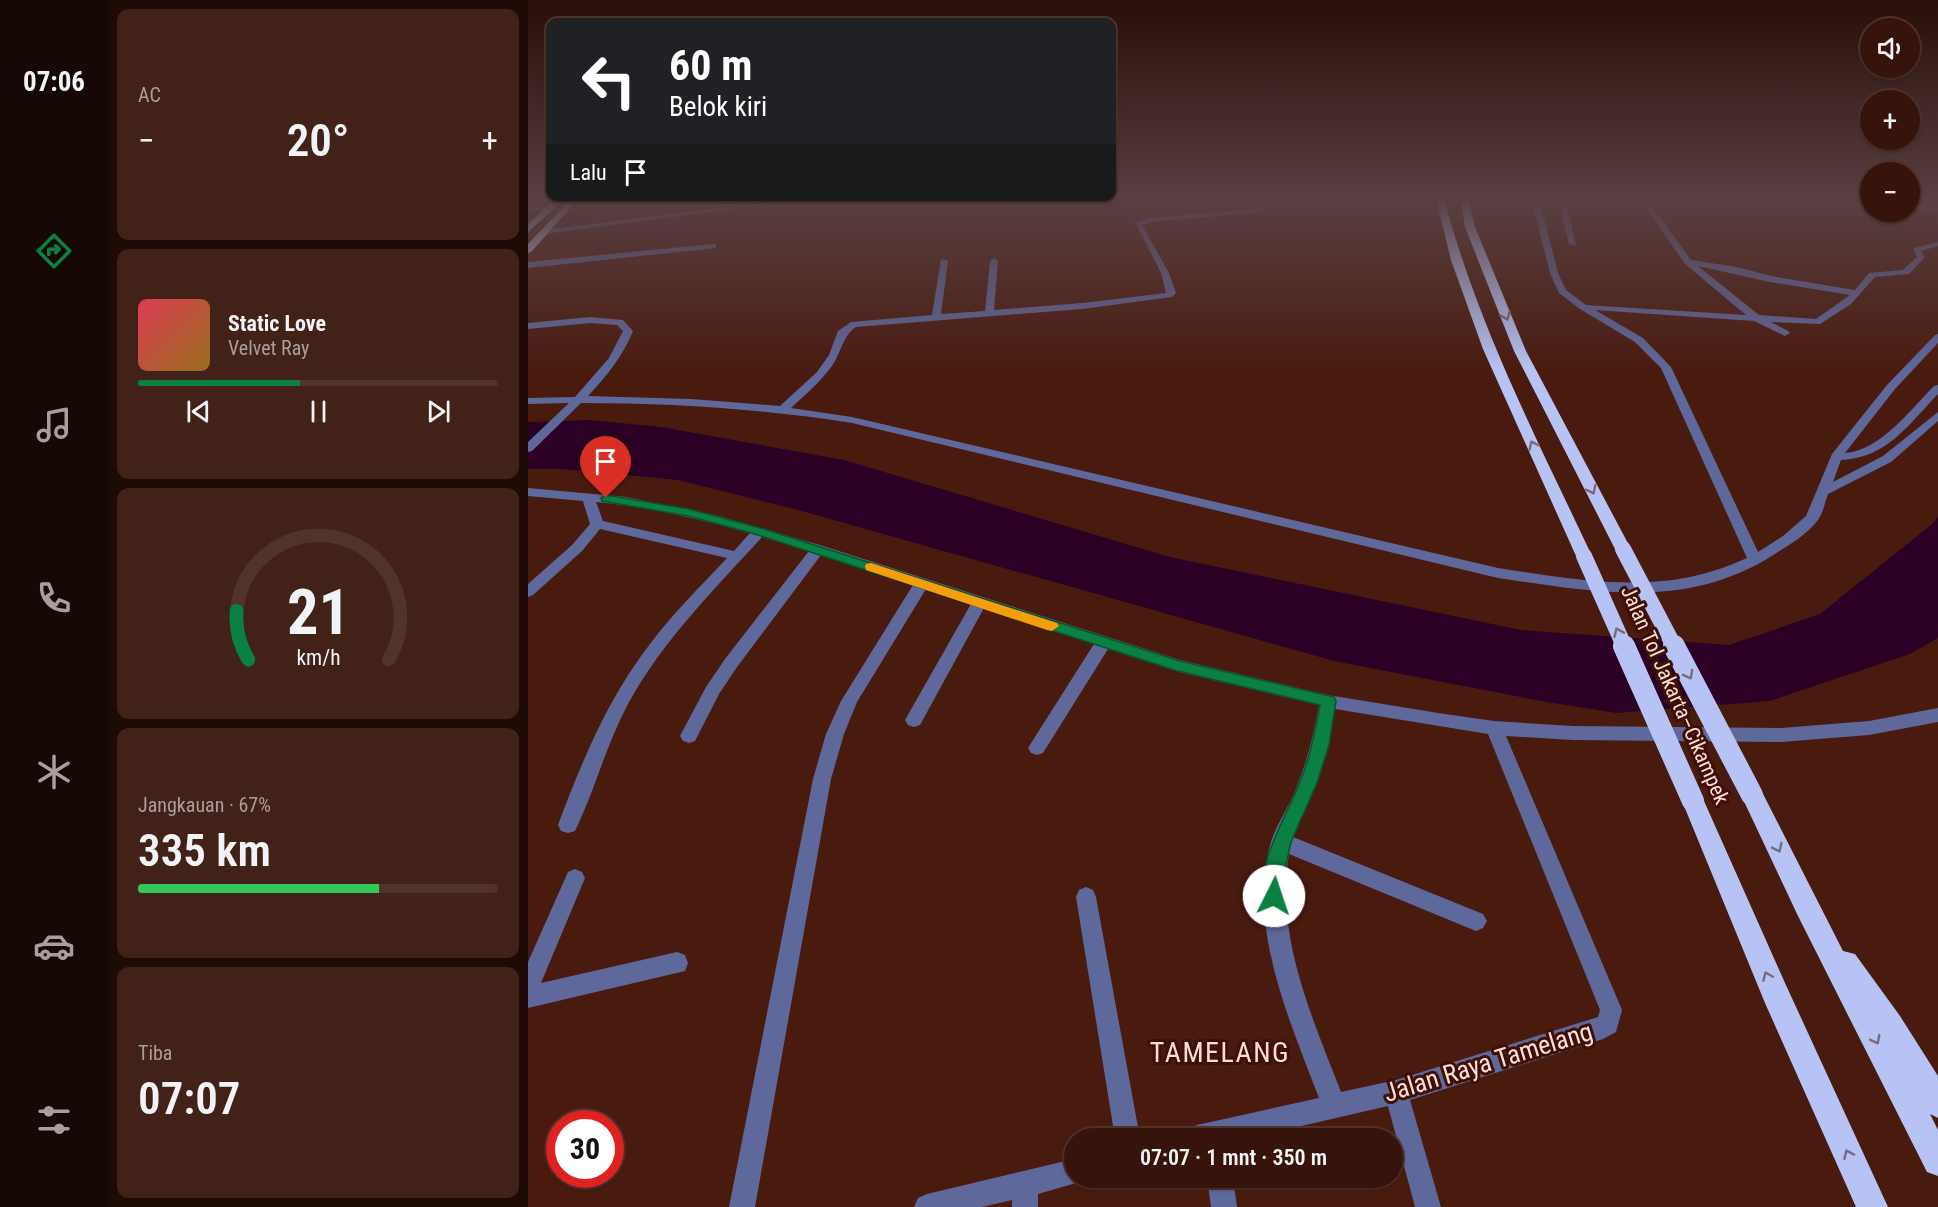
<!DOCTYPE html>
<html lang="id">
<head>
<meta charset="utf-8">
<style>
	:root { --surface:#37140b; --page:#422119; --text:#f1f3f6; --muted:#aa9e9d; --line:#51332c; --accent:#0b8043 }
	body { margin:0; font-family:"Roboto Condensed",sans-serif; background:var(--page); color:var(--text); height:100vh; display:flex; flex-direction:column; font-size:22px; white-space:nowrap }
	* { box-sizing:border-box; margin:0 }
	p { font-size:20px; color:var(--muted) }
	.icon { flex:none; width:33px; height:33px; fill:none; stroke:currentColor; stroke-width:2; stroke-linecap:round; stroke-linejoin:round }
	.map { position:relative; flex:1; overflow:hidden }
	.side { display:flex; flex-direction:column; gap:9px; padding:9px; background:#1e0b06; width:420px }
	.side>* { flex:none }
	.hud { position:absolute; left:18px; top:18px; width:570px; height:183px; border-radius:12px; box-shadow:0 2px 4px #0004,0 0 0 2px var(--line); background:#202124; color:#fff; overflow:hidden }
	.tools { position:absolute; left:1332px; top:18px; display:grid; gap:12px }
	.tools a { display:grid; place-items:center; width:60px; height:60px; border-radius:50%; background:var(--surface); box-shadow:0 2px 4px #0004,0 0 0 2px var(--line); font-size:30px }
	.speed { position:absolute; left:18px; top:1110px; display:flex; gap:12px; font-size:30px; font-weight:700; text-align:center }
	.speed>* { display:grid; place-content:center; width:78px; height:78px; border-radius:50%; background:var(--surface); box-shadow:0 2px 4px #0004,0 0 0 2px var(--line); line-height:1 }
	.speed .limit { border:9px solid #d22; background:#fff; color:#111 }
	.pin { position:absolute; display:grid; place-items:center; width:51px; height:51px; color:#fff; margin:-62px -26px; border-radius:50% 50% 50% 0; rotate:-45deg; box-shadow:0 0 6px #0007 }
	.pin .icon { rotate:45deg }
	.me { position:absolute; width:66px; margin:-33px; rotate:4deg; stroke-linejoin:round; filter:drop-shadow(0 0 4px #0008) }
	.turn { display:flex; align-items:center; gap:21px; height:126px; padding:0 24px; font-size:27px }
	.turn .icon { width:78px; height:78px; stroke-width:2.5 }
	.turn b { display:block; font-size:42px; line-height:51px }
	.then { display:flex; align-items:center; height:57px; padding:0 24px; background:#0003; gap:12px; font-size:22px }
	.big { font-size:45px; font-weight:600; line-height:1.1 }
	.side .tile { flex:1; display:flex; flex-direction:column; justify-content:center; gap:9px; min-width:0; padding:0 21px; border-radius:12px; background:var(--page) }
	.side .dial { align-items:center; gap:0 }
	.dial svg { height:156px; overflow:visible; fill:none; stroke:var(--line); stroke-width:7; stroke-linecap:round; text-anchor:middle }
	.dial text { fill:var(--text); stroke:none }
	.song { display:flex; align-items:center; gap:18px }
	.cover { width:72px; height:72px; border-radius:9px; background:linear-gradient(135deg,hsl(350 70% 55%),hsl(40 70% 35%)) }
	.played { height:6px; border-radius:3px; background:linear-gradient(90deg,var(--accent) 45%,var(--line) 45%) }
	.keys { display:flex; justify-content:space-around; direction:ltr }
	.heat { display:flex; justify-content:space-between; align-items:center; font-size:33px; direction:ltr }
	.charge { height:9px; border-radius:4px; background:linear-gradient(90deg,#34c759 67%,var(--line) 0) }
	.trip { position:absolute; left:536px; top:1128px; width:339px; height:60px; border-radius:30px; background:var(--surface); box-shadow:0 2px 4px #0004,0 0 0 2px var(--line); font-weight:600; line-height:60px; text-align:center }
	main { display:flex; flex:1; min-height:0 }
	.tabs { display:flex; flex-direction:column; width:108px; justify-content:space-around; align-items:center; background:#160804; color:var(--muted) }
	.tabs .icon { width:42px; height:42px }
	.tabs .selected { color:var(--accent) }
	.tabs b { font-size:27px; color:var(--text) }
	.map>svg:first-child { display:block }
</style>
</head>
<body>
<main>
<nav class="tabs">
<b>07:06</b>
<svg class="icon selected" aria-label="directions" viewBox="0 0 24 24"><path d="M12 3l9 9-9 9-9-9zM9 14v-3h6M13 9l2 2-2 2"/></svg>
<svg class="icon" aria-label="music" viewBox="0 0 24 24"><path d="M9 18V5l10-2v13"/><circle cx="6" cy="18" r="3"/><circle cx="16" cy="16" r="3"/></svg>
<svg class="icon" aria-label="phone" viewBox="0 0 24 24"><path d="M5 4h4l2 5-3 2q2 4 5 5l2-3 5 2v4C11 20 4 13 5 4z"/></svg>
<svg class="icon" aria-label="climate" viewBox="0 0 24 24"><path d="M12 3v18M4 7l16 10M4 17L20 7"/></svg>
<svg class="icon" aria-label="car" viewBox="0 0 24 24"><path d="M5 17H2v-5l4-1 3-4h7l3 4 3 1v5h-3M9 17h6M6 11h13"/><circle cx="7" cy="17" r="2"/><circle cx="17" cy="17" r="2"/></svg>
<svg class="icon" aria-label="filters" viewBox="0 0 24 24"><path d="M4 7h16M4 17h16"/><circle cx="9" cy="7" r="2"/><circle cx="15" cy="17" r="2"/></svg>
</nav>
<section class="side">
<div class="tile"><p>AC</p>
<div class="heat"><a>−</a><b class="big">20°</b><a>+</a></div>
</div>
<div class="tile">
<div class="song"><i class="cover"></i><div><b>Static Love</b><p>Velvet Ray</p></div></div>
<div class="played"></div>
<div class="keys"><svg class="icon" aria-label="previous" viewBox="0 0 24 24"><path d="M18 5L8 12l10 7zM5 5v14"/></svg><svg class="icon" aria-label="pause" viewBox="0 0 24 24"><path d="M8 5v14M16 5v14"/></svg><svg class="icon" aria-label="next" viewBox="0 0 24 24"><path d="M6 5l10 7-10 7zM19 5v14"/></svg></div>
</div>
<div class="tile dial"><svg viewBox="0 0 100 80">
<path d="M14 69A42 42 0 1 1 86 69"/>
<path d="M14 69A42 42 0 0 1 8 44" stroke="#0b8043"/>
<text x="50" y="56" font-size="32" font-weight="700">21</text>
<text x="50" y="72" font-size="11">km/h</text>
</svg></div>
<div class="tile"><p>Jangkauan · 67%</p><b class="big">335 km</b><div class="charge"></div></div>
<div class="tile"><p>Tiba</p><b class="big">07:07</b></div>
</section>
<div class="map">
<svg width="1410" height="1207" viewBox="0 0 1410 1207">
	<rect width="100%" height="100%" fill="#491b0f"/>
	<!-- water -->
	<polygon fill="#2c0025" points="62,420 133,427 316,460 642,557 993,630 1201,645 1292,614 1403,525 1410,517 1410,638 1382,654 1242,701 1089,713 1013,701 806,661 274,511 150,480 34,469 0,469 0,422"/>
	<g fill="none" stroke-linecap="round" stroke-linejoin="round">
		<!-- minor -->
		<g fill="#5f689b" fill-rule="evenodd">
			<polygon points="239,202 257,202 16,234 12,232 16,230"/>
			<path d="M722,202H729L735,208L726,213L622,222L614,225L641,273L648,293L644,297L554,309L328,327C315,335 313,353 304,366C292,382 277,395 263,408L324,417L970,568C1056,581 1137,597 1219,558L1133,368L1107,342L1052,309L1031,293L1022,273L1004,202H1012L1030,273L1038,290L1058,305L1218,315L1157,264L1114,202H1121L1163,260L1209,267L1243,276L1327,290L1341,273L1375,270L1389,257L1385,248L1410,242V246L1393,251L1397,257L1381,274L1347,277L1323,304L1292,324L1243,322L1260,331L1262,333L1257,336L1226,321L1067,310L1115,338L1143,367L1230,552L1255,536L1278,516L1304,454L1359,385L1407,335L1410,334V343L1367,389L1317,453C1352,451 1383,409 1406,386L1410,385V394C1380,425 1359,458 1313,460L1305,482L1355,456L1410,412V421L1363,462L1300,494C1297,502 1295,513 1290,520C1280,534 1261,545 1247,554C1158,611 1067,592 970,578L324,423C234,409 144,403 53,403L4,451L0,452V442L41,403L0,404V398L47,397L81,358L95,331L89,325L62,323L0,329V323L62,317L95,320L105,331C95,356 78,377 60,396L163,399L252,406L289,372L301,355L310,331L323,322L404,315L413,259L420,261L413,314L457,311L462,261L466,258L470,261L466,310L554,303L638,293L633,273L607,222L621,218L724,209L726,208ZM1170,266L1242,282L1322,295L1288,319L1231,315Z"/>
			<polygon points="1031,202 1038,202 1048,246 1041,244"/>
			<polygon points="1246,202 1342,204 1342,208 1250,204"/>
			<polygon points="1382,206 1410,207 1410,211 1382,210"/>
			<polygon points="25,207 22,211 0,212 0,208"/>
			<polygon points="185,244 188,244 188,248 0,268 0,262"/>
			<path d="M0,488L98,497L191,516L295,546L652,660L800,695L910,713L966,721L1045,726L1253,728L1341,721L1410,708V722L1341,735L1253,742L1045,740L978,736L1094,1010L1088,1032L1075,1039L882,1100L913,1207H887L860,1106L721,1138H656L660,1129L669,1125L791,1098C761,1019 719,927 743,842C749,823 761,807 768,789C779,762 786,734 791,705L651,672L580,649L515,753L509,755L503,753L500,748L566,644L456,608L392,725L386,727L380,725L377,720L443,604L398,589L329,702L316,734L303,779L227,1207H201L285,779L298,734L313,701L385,585L293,555L209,667L191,694L167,741L161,743L155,741L152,736L178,687L197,659L281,551L234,537C186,590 135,640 100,704C78,745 67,790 47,831L40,833L33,831L30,825C54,761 80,698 122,644C145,613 173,586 199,558L72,529L54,551L5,595L0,597V584L44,545L62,524L55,501L0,496ZM68,502C120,507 172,519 222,533L206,551L75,521ZM807,709L960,734L1072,1010L1070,1017L868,1080L813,1092C784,1017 747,936 761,854L948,931L955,928L959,921L955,914L765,837L792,775Z"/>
			<polygon points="47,869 54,872 57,878 13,983 149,952 157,955 160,963 157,971 0,1008 0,962 40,872"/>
			<polygon points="558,887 565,890 568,897 612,1138 587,1138 548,897 551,890"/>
			<polygon points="546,1159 546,1178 557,1178 555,1181 510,1194 510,1207 484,1207 484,1200 454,1207 386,1207 390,1198 399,1194"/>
			<polygon points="679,1178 705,1178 709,1207 683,1207"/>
		</g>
		<!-- highway -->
		<g fill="#b8c3f5" fill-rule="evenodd">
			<polygon points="24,202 32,203 0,232 0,224"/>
			<polygon points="40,202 48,202 3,252 0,253 0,244"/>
			<path d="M909,202H917C951,328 1009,439 1064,556L1062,560H1050L1048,556L955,349L923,260Z"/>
			<polygon points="933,202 941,202 947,227 998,351 1103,549 1101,553 1089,553 1087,549 986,351 937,227"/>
			<polygon points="1224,786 1232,788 1315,951 1327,954 1372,1016 1410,1076 1410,1118 1402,1114 1410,1130 1410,1176 1399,1172 1270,916 1213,795 1216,788"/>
			<polygon points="1165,792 1173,794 1176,801 1257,983 1360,1207 1328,1207 1237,1003 1154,801 1157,794"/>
		</g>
		<!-- highway-bridge-far1 -->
		<g stroke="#b8c3f5" stroke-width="16">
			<polyline points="1095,549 1147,648"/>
			<polyline points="1056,556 1097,648"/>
		</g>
		<!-- highway-bridge -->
		<g stroke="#b8c3f5" stroke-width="22">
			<polyline points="1096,646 1165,801"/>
			<polyline points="1146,646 1224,795"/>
		</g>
	</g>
	<!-- one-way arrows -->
	<defs><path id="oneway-chevron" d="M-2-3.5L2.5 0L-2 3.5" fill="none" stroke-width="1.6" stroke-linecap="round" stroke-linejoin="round" transform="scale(1.5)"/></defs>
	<g stroke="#7b6a7d">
		<use href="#oneway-chevron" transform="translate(978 316) rotate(68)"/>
		<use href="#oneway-chevron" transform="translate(1005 445) rotate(-115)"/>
		<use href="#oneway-chevron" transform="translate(1064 490) rotate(63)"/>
		<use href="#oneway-chevron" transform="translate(1090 632) rotate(-114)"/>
		<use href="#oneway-chevron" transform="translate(1161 675) rotate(62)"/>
		<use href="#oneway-chevron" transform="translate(1250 848) rotate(64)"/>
		<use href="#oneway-chevron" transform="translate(1239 976) rotate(-113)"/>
		<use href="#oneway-chevron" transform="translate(1348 1040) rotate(63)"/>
		<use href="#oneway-chevron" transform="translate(1320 1154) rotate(-114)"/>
	</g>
	<!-- sky -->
	<linearGradient id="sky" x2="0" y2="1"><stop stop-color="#280f08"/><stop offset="0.54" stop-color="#593f42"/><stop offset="1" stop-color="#593f42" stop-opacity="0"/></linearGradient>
	<rect width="1410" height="371" fill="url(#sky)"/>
	<!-- route -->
	<path fill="#0b8043" stroke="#07532c" stroke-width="1.5" d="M78,495L161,509L236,529L652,661L806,697L808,701L801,745L789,783L763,842L755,878V896L753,902L746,904L739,902C724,868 760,814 772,782C782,757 787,732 792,705L646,670L227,534L160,516L74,501L73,498Z"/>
	<!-- slow -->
	<polygon fill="#f59e0b" points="343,563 529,623 531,626 524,631 519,630 338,570 337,567 338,564"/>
	<g text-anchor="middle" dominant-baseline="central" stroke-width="6" stroke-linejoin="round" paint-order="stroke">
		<!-- street labels -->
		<g font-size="21" fill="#fdddd5" stroke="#3e1005">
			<text transform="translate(1147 695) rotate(66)">Jalan Tol Jakarta–Cikampek</text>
		</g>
		<!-- near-street labels -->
		<g font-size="26" fill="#fdddd5" stroke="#3e1005">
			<text transform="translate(960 1062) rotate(-17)">Jalan Raya Tamelang</text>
		</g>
		<!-- near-quarter labels -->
		<g font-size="28" letter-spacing="1.5" fill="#fdddd5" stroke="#3e1005">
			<text x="692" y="1052">TAMELANG</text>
		</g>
	</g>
</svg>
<div class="tools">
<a><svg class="icon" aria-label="sound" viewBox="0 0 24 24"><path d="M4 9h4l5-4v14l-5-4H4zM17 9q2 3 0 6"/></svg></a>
<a>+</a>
<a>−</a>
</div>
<div class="speed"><div class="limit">30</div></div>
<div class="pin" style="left:78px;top:498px;background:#d93025"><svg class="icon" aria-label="arrive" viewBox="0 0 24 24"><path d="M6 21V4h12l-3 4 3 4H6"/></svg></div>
<svg class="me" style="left:746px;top:896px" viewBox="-20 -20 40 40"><circle r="19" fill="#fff"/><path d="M0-13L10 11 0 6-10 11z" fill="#0b8043"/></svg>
<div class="trip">07:07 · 1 mnt · 350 m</div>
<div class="hud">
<div class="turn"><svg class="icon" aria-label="left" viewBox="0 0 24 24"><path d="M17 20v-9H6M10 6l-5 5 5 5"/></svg><div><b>60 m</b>Belok kiri</div></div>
<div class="then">Lalu<svg class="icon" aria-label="arrive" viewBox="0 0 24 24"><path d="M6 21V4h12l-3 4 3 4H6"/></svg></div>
</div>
</div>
</main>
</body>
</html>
